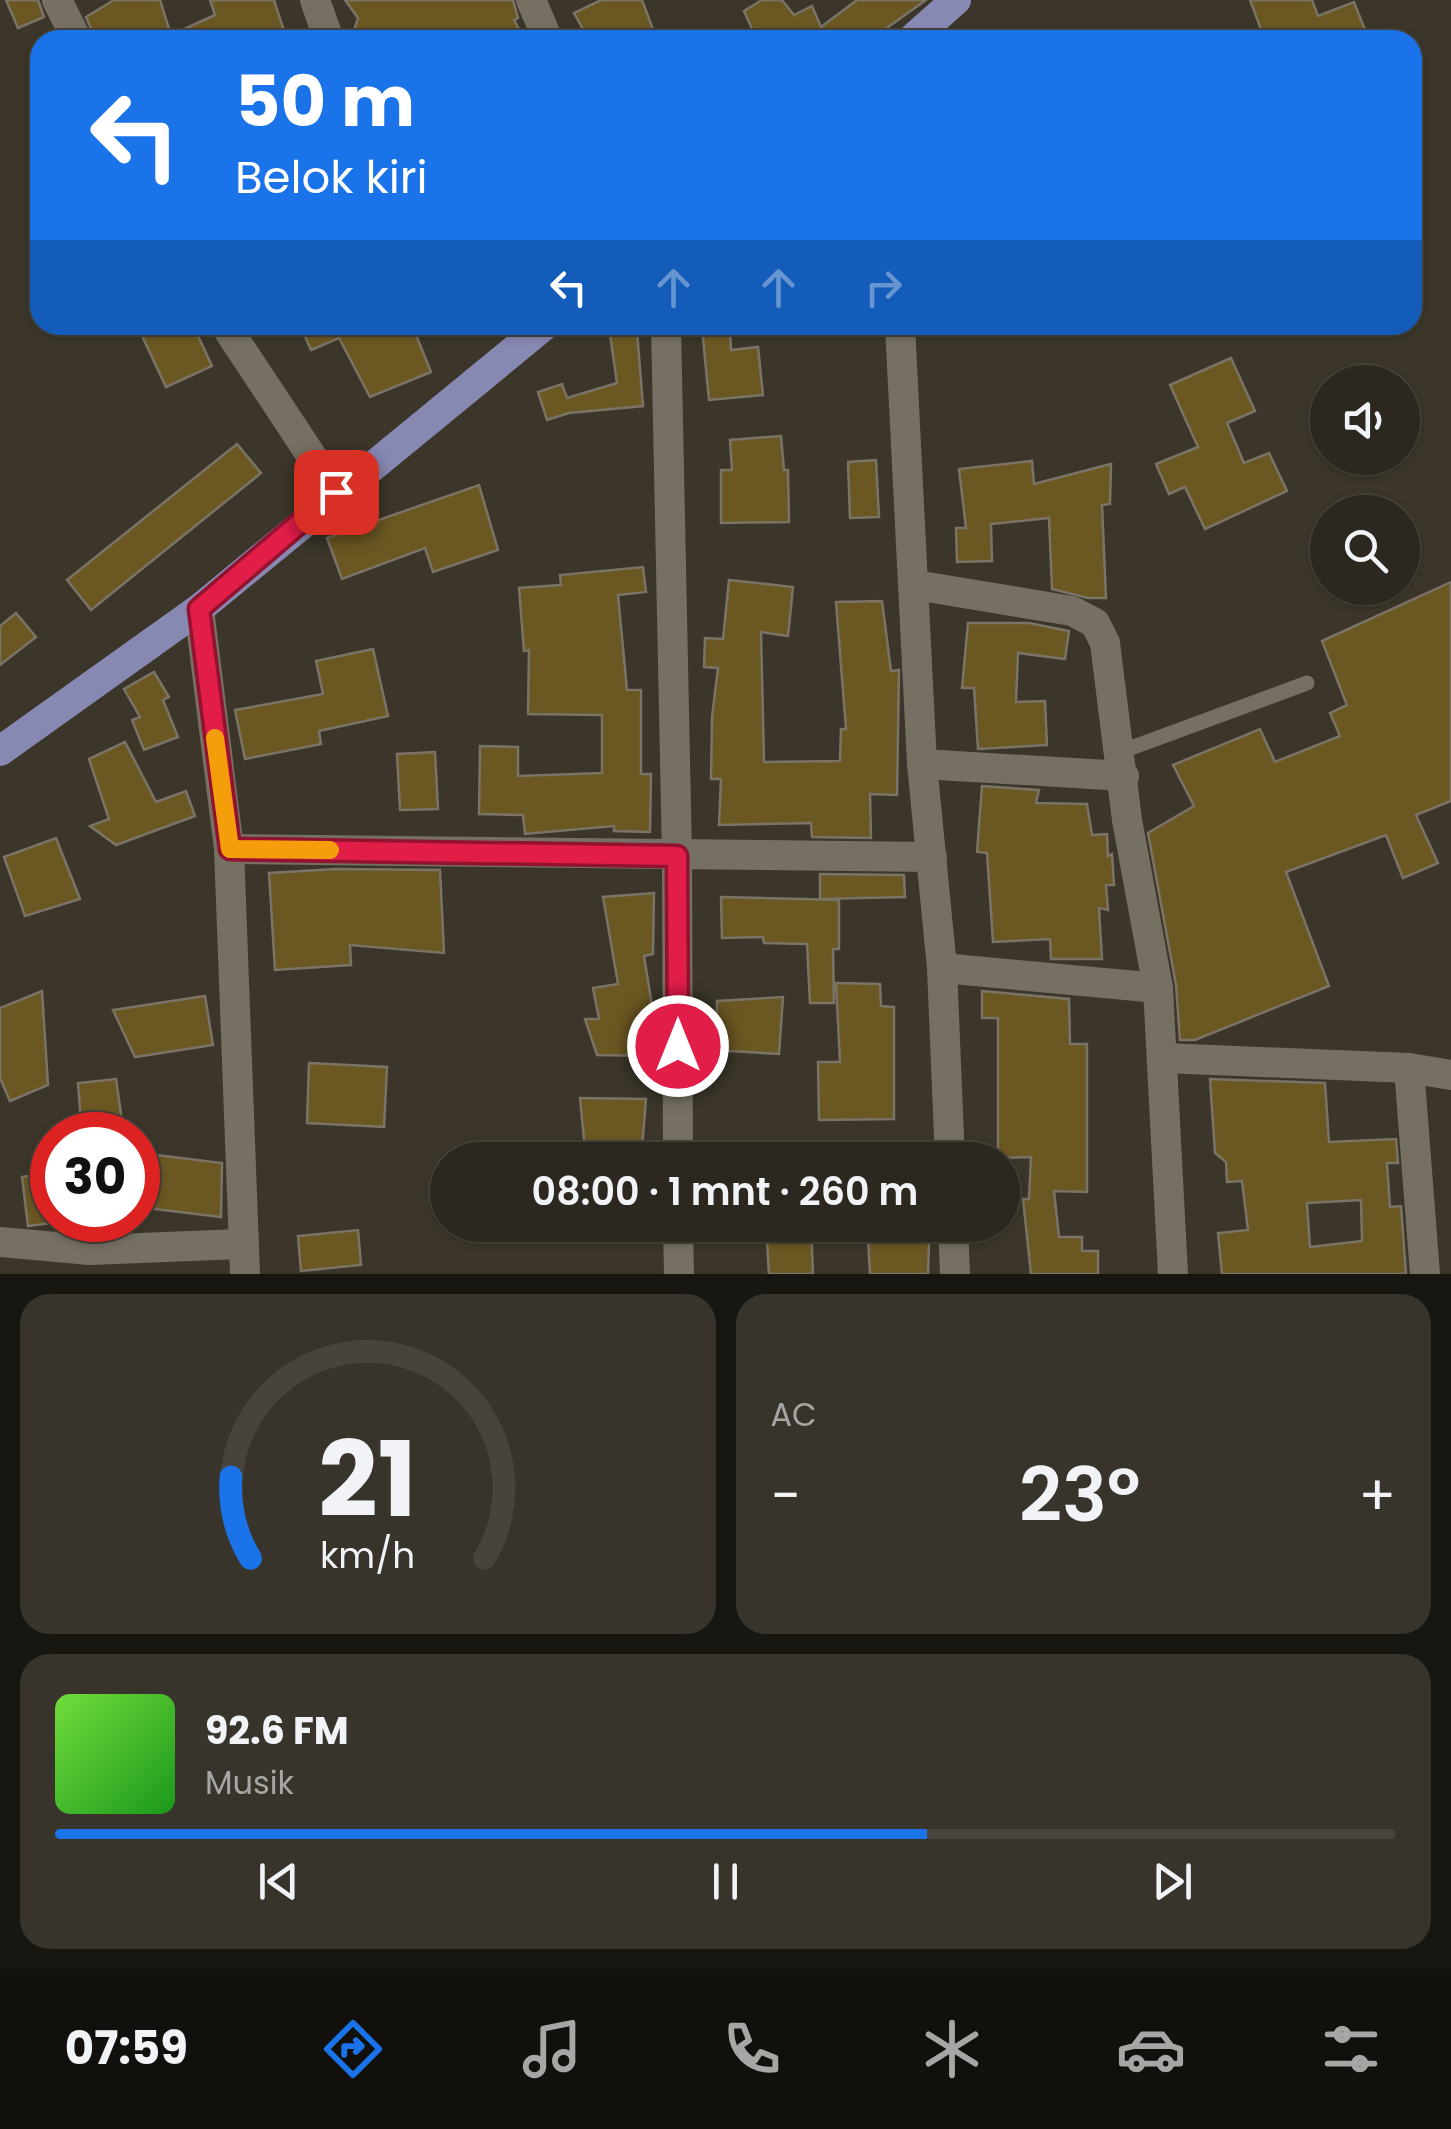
<!DOCTYPE html>
<html lang="id">
<head>
<meta charset="utf-8">
<style>
	:root { --surface:#2c281f; --page:#38342c; --text:#f1f3f6; --muted:#a6a6a4; --line:#48443d; --accent:#1a73e8 }
	body { margin:0; font-family:Poppins,sans-serif; background:var(--page); color:var(--text); height:100vh; display:flex; flex-direction:column; font-size:38px; white-space:nowrap }
	* { box-sizing:border-box; margin:0 }
	p { font-size:32px; color:var(--muted) }
	.icon { flex:none; width:55px; height:55px; fill:none; stroke:currentColor; stroke-width:2; stroke-linecap:round; stroke-linejoin:round }
	.map { position:relative; height:1274px; overflow:hidden }
	.drawer { display:flex; flex-direction:column; gap:20px; padding:20px; background:#181611; flex:1 }
	.drawer>* { flex:none }
	.banner { position:absolute; left:30px; top:30px; width:1392px; height:305px; border-radius:30px; box-shadow:0 2px 8px #0004,0 0 0 2px var(--line); background:#1a73e8; color:#fff; overflow:hidden }
	.fabs { position:absolute; left:1310px; top:365px; display:grid; gap:20px }
	.fabs a { display:grid; place-items:center; width:110px; height:110px; border-radius:50%; background:var(--surface); box-shadow:0 2px 8px #0004,0 0 0 2px var(--line); font-size:50px }
	.speed { position:absolute; left:30px; top:1112px; display:flex; gap:20px; font-size:50px; font-weight:700; text-align:center }
	.speed>* { display:grid; place-content:center; width:130px; height:130px; border-radius:50%; background:var(--surface); box-shadow:0 2px 8px #0004,0 0 0 2px var(--line); line-height:1 }
	.speed .limit { border:15px solid #d22; background:#fff; color:#111 }
	.pin { position:absolute; display:grid; place-items:center; width:85px; height:85px; color:#fff; margin:-42px; border-radius:20px; box-shadow:0 5px 15px #0006 }
	.me { position:absolute; width:110px; margin:-55px; rotate:0deg; stroke-linejoin:round; filter:drop-shadow(0 0 8px #0008) }
	.turn { display:flex; align-items:center; gap:35px; height:210px; padding:0 40px; font-size:45px }
	.turn .icon { width:130px; height:130px; stroke-width:2.5 }
	.turn b { display:block; font-size:70px; line-height:85px }
	.lanes { display:flex; align-items:center; height:95px; padding:0 40px; background:#0003; justify-content:center; gap:50px; direction:ltr }
	.lanes .off { opacity:.35 }
	.big { font-size:75px; font-weight:600; line-height:1.1 }
	.drawer .tile { flex:1; display:flex; flex-direction:column; justify-content:center; gap:15px; min-width:0; padding:0 35px; border-radius:30px; background:var(--page) }
	.drawer .dial { align-items:center; gap:0 }
	.dial svg { height:260px; overflow:visible; fill:none; stroke:var(--line); stroke-width:7; stroke-linecap:round; text-anchor:middle }
	.dial text { fill:var(--text); stroke:none }
	.song { display:flex; align-items:center; gap:30px }
	.cover { width:120px; height:120px; border-radius:15px; background:linear-gradient(135deg,hsl(100 70% 55%),hsl(120 70% 35%)) }
	.played { height:10px; border-radius:5px; background:linear-gradient(90deg,var(--accent) 65%,var(--line) 65%) }
	.keys { display:flex; justify-content:space-around; direction:ltr }
	.heat { display:flex; justify-content:space-between; align-items:center; font-size:55px; direction:ltr }
	.drawer .tiles { flex:1; display:grid; gap:20px; grid-template-columns:1fr 1fr }
	.tile:last-child { grid-column:span 2 }
	.trip { position:absolute; left:430px; top:1142px; width:590px; height:100px; border-radius:50px; background:var(--surface); box-shadow:0 2px 8px #0004,0 0 0 2px var(--line); font-weight:600; line-height:100px; text-align:center }
	.tabs { display:flex; height:160px; justify-content:space-around; align-items:center; background:#12100c; color:var(--muted) }
	.tabs .icon { width:70px; height:70px }
	.tabs .on { color:var(--accent) }
	.tabs b { font-size:45px; color:var(--text) }
	.map>svg:first-child { display:block }
</style>
</head>
<body>
<div class="map">
<svg width="1451" height="1274" viewBox="0 0 1451 1274">
	<rect width="100%" height="100%" fill="#3b3629"/>
	<!-- building -->
	<g fill="#6b5722" stroke="#7a7466" stroke-width="2.5" fill-rule="evenodd">
		<polygon points="6,0 38,0 44,17 18,28"/>
		<polygon points="114,0 160,0 171,35 215,15 210,0 274,0 287,40 96,40 86,17"/>
		<polygon points="345,0 513,0 518,18 514,20 525,40 351,40 358,18"/>
		<polygon points="601,0 642,0 657,40 589,40 574,13"/>
		<polygon points="762,0 782,0 794,15 812,6 821,27 857,0 926,0 870,40 757,40 744,11"/>
		<polygon points="1250,0 1312,0 1318,16 1354,2 1369,40 1265,40"/>
		<polygon points="137,325 193,325 212,366 166,387"/>
		<polygon points="300,325 412,325 431,372 370,397 339,338 311,350"/>
		<polygon points="730,326 731,350 758,347 763,395 709,400 702,328"/>
		<polygon points="637,331 643,406 569,413 547,420 538,392 562,384 567,398 617,383 610,334"/>
		<polygon points="1231,358 1255,411 1227,423 1244,463 1269,453 1287,491 1205,529 1185,487 1169,494 1156,464 1198,447 1170,385"/>
		<polygon points="781,436 784,470 788,470 789,522 721,523 721,470 732,470 730,440"/>
		<polygon points="237,444 261,473 91,610 67,580"/>
		<polygon points="876,460 879,517 850,518 848,462"/>
		<polygon points="1032,461 1034,484 1111,464 1110,504 1102,505 1106,598 1088,598 1052,589 1049,518 991,524 992,561 957,562 956,528 966,528 959,469"/>
		<polygon points="479,485 498,550 433,572 425,548 342,579 327,538"/>
		<polygon points="643,567 646,592 618,595 627,690 641,690 641,774 651,774 650,832 614,831 614,826 525,834 523,815 479,814 480,746 518,747 518,776 602,773 602,715 528,714 529,650 524,651 519,588 561,585 560,575"/>
		<polygon points="729,580 793,587 788,636 761,632 764,762 840,761 841,729 846,729 836,602 882,601 891,671 899,670 897,795 870,794 871,838 812,837 811,823 719,825 721,779 711,779 712,717 718,668 704,667 705,638 723,639"/>
		<polygon points="1451,582 1451,801 1416,815 1438,863 1403,878 1386,835 1286,872 1329,986 1195,1040 1180,1040 1176,985 1148,833 1194,806 1173,765 1260,729 1275,762 1340,736 1330,713 1347,705 1322,641"/>
		<polygon points="16,613 36,637 0,665 0,626"/>
		<polygon points="968,623 1029,623 1069,631 1065,659 1018,653 1016,702 1045,701 1047,745 978,749 974,688 962,688"/>
		<polygon points="373,649 388,716 319,731 321,744 245,759 235,710 323,694 316,661"/>
		<polygon points="154,672 169,697 163,700 178,737 144,750 132,720 140,717 124,689"/>
		<polygon points="125,742 156,802 186,791 195,816 116,845 90,826 109,819 89,759"/>
		<polygon points="435,752 438,809 400,810 397,754"/>
		<polygon points="982,786 1039,790 1036,803 1087,804 1092,835 1107,834 1108,856 1112,854 1114,885 1106,885 1108,910 1099,908 1102,959 1051,959 1050,939 993,942 987,853 977,852"/>
		<polygon points="56,838 80,899 25,916 4,857"/>
		<polygon points="336,869 440,870 444,953 350,945 351,965 275,970 269,873"/>
		<polygon points="820,874 904,875 905,897 820,899"/>
		<polygon points="654,893 653,954 644,956 654,1018 651,1056 597,1055 585,1019 599,1019 593,988 618,984 603,897"/>
		<polygon points="721,897 839,900 839,949 833,949 834,1003 810,1003 807,944 764,943 763,937 722,938"/>
		<polygon points="836,983 880,984 881,1006 894,1007 894,1119 819,1120 818,1062 840,1062"/>
		<polygon points="42,991 48,1085 10,1101 0,1078 0,1008"/>
		<polygon points="982,991 1069,999 1070,1044 1087,1044 1087,1192 1054,1191 1059,1237 1082,1237 1082,1251 1098,1251 1098,1274 1031,1274 1023,1199 1029,1199 1031,1157 998,1158 998,1018 982,1018"/>
		<polygon points="205,996 213,1045 135,1057 113,1010"/>
		<polygon points="783,997 779,1054 711,1050 706,1021 717,1023 717,1001"/>
		<polygon points="309,1063 387,1067 384,1127 307,1123"/>
		<polygon points="116,1079 124,1135 82,1135 78,1083"/>
		<path d="M1210,1079L1325,1083L1329,1142L1396,1139L1398,1163H1387L1390,1207L1401,1206L1406,1274H1222L1218,1233L1248,1230L1242,1181L1227,1182L1226,1162L1215,1153ZM1361,1200L1362,1241L1310,1247L1307,1203Z"/>
		<polygon points="580,1098 646,1099 641,1160 586,1160"/>
		<polygon points="140,1153 222,1163 221,1217 138,1207"/>
		<polygon points="52,1172 52,1223 28,1226 22,1177"/>
		<polygon points="766,1225 811,1225 813,1274 769,1274"/>
		<polygon points="358,1230 361,1265 301,1271 298,1236"/>
		<polygon points="903,1237 929,1243 928,1274 870,1274 868,1239"/>
	</g>
	<g fill="none" stroke-linecap="round" stroke-linejoin="round">
		<!-- service -->
		<polyline stroke="#767063" stroke-width="15" points="1120,752 1307,683"/>
		<!-- minor -->
		<g stroke="#767063" stroke-width="30">
			<polyline points="57,0 77,40"/>
			<polyline points="315,0 329,40"/>
			<polyline points="531,0 548,40"/>
			<polyline points="225,325 336,493"/>
			<polyline points="666,325 677,856 678,1160"/>
			<polyline points="900,325 922,764 942,968 950,1160"/>
			<polyline points="915,585 1072,611 1095,623 1105,643 1127,820 1158,988 1173,1274"/>
			<polyline points="199,609 229,849 245,1274"/>
			<polyline points="922,764 1124,776"/>
			<polyline points="229,849 932,857"/>
			<polyline points="942,968 1158,988"/>
			<polyline points="1164,1058 1409,1068 1451,1075"/>
			<polyline points="1409,1068 1425,1274"/>
			<polyline points="678,1225 679,1274"/>
			<polyline points="953,1225 955,1274"/>
			<polyline points="0,1242 90,1250 241,1244"/>
		</g>
		<!-- primary -->
		<g stroke="#8889b3" stroke-width="30">
			<polyline points="911,40 956,0"/>
			<polyline points="0,751 199,609 545,325"/>
		</g>
	</g>
	<g fill="none" stroke-linecap="round" stroke-linejoin="round">
		<defs>
			<polyline id="route" points="336,492 199,609 230,849 677,856 678,1046"/>
		</defs>
		<!-- route casing -->
		<use href="#route" stroke="#92132f" stroke-width="25"/>
		<!-- route -->
		<use href="#route" stroke="#e11d48" stroke-width="18"/>
		<!-- slow -->
		<polyline stroke="#f59e0b" stroke-width="18" points="215,738 230,849 330,850"/>
	</g>
</svg>
<div class="fabs">
<a><svg class="icon" aria-label="sound" viewBox="0 0 24 24"><path d="M4 9h4l5-4v14l-5-4H4zM17 9q2 3 0 6"/></svg></a>
<a><svg class="icon" aria-label="search" viewBox="0 0 24 24"><circle cx="10" cy="10" r="6"/><path d="M15 15l6 6"/></svg></a>
</div>
<div class="speed"><div class="limit">30</div></div>
<div class="pin" style="left:336px;top:492px;background:#d93025"><svg class="icon" aria-label="arrive" viewBox="0 0 24 24"><path d="M6 21V4h12l-3 4 3 4H6"/></svg></div>
<svg class="me" style="left:678px;top:1046px" viewBox="-20 -20 40 40"><circle r="17" fill="#e11d48" stroke="#fff" stroke-width="3"/><path d="M0-11L8 9 0 5-8 9z" fill="#fff"/></svg>
<div class="trip">08:00 · 1 mnt · 260 m</div>
<div class="banner">
<div class="turn"><svg class="icon" aria-label="left" viewBox="0 0 24 24"><path d="M17 20v-9H6M10 6l-5 5 5 5"/></svg><div><b>50 m</b>Belok kiri</div></div>
<div class="lanes"><svg class="icon" aria-label="left" viewBox="0 0 24 24"><path d="M17 20v-9H6M10 6l-5 5 5 5"/></svg><svg class="icon off" aria-label="ahead" viewBox="0 0 24 24"><path d="M12 20V5M6 11l6-6 6 6"/></svg><svg class="icon off" aria-label="ahead" viewBox="0 0 24 24"><path d="M12 20V5M6 11l6-6 6 6"/></svg><svg class="icon off" aria-label="right" viewBox="0 0 24 24"><path d="M7 20v-9h11M14 6l5 5-5 5"/></svg></div>
</div>
</div>
<section class="drawer">
<div class="tiles">
<div class="tile dial"><svg viewBox="0 0 100 80">
<path d="M14 69A42 42 0 1 1 86 69"/>
<path d="M14 69A42 42 0 0 1 8 44" stroke="#1a73e8"/>
<text x="50" y="56" font-size="32" font-weight="700">21</text>
<text x="50" y="72" font-size="11">km/h</text>
</svg></div>
<div class="tile"><p>AC</p>
<div class="heat"><a>−</a><b class="big">23°</b><a>+</a></div>
</div>
<div class="tile">
<div class="song"><i class="cover"></i><div><b>92.6 FM</b><p>Musik</p></div></div>
<div class="played"></div>
<div class="keys"><svg class="icon" aria-label="previous" viewBox="0 0 24 24"><path d="M18 5L8 12l10 7zM5 5v14"/></svg><svg class="icon" aria-label="pause" viewBox="0 0 24 24"><path d="M8 5v14M16 5v14"/></svg><svg class="icon" aria-label="next" viewBox="0 0 24 24"><path d="M6 5l10 7-10 7zM19 5v14"/></svg></div>
</div>
</div>
</section>
<nav class="tabs">
<b>07:59</b>
<svg class="icon on" aria-label="directions" viewBox="0 0 24 24"><path d="M12 3l9 9-9 9-9-9zM9 14v-3h6M13 9l2 2-2 2"/></svg>
<svg class="icon" aria-label="music" viewBox="0 0 24 24"><path d="M9 18V5l10-2v13"/><circle cx="6" cy="18" r="3"/><circle cx="16" cy="16" r="3"/></svg>
<svg class="icon" aria-label="phone" viewBox="0 0 24 24"><path d="M5 4h4l2 5-3 2q2 4 5 5l2-3 5 2v4C11 20 4 13 5 4z"/></svg>
<svg class="icon" aria-label="climate" viewBox="0 0 24 24"><path d="M12 3v18M4 7l16 10M4 17L20 7"/></svg>
<svg class="icon" aria-label="car" viewBox="0 0 24 24"><path d="M5 17H2v-5l4-1 3-4h7l3 4 3 1v5h-3M9 17h6M6 11h13"/><circle cx="7" cy="17" r="2"/><circle cx="17" cy="17" r="2"/></svg>
<svg class="icon" aria-label="filters" viewBox="0 0 24 24"><path d="M4 7h16M4 17h16"/><circle cx="9" cy="7" r="2"/><circle cx="15" cy="17" r="2"/></svg>
</nav>
</body>
</html>
